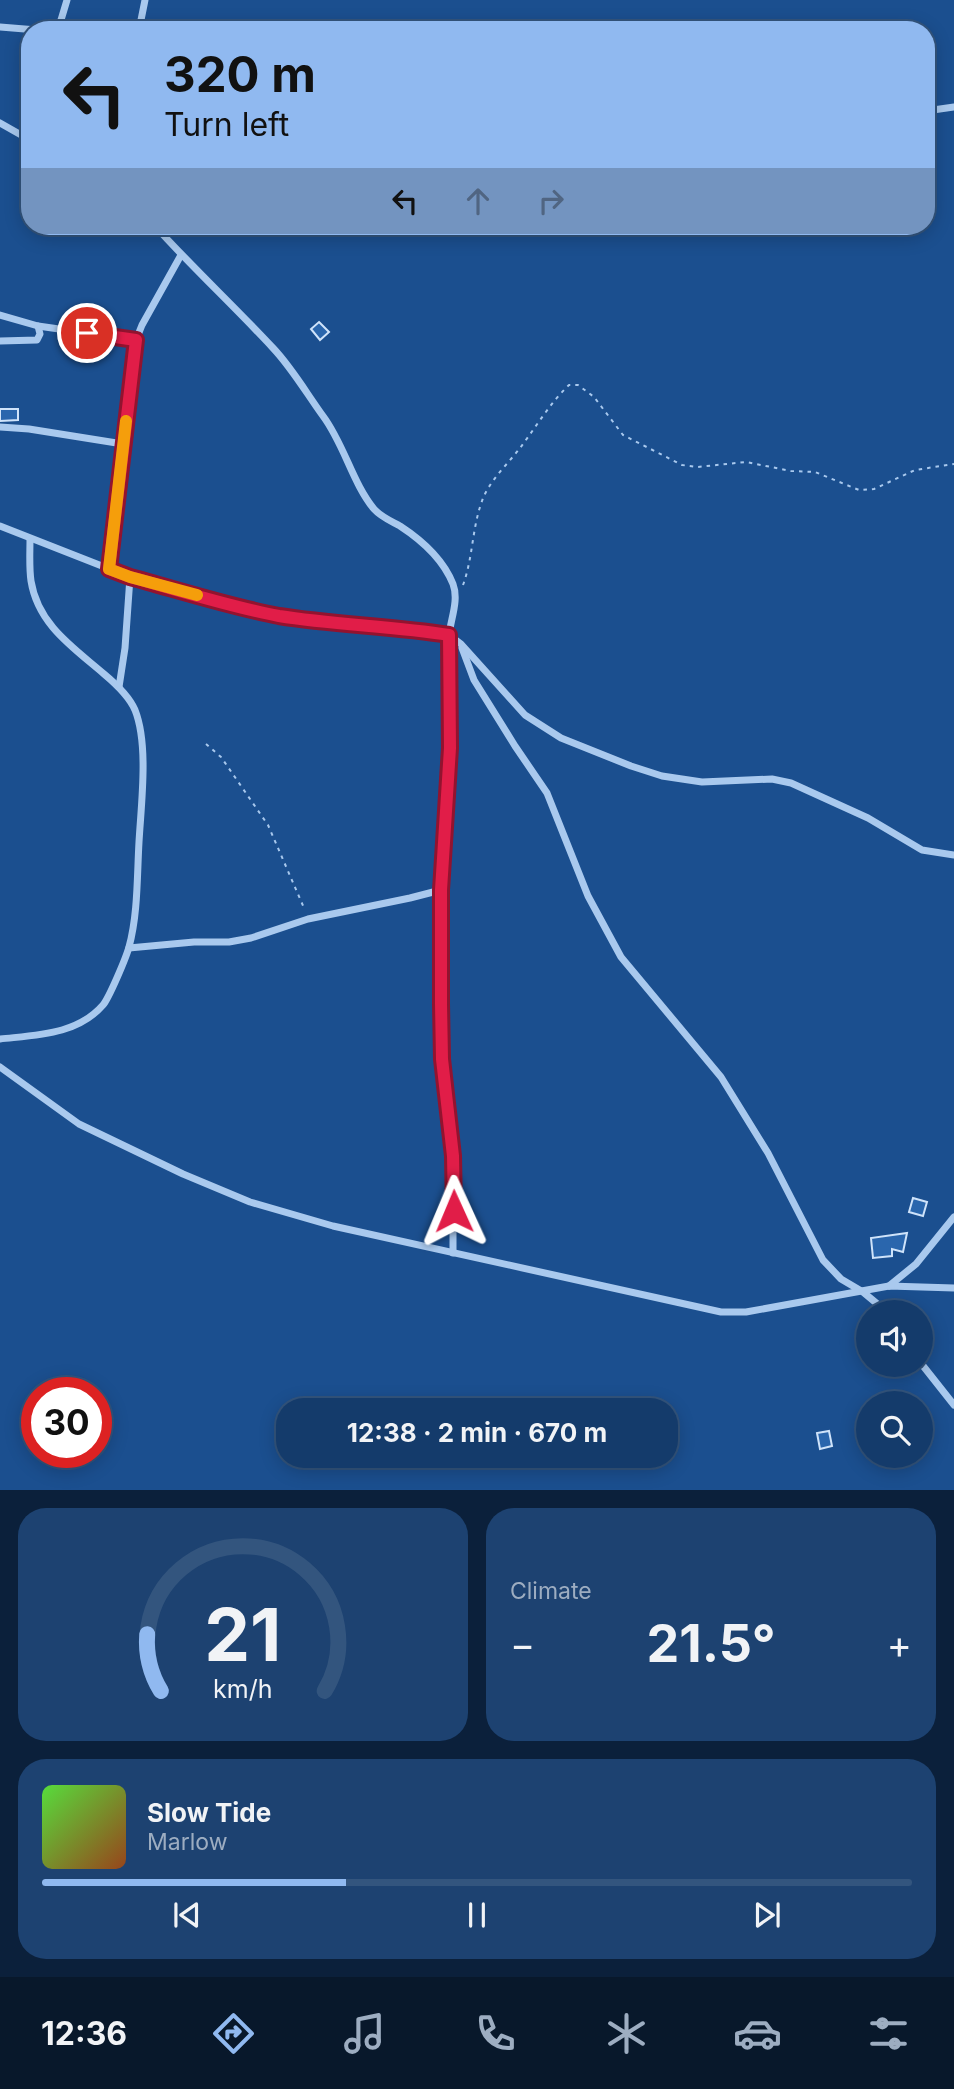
<!DOCTYPE html>
<html lang="en">
<head>
<meta charset="utf-8">
<style>
	:root { --surface:#143b6b; --page:#1d4271; --text:#f1f3f6; --muted:#9dadc1; --line:#33557e; --accent:#90b9f0 }
	body { margin:0; font-family:Inter,sans-serif; background:var(--page); color:var(--text); height:100vh; display:flex; flex-direction:column; font-size:26px; white-space:nowrap }
	* { box-sizing:border-box; margin:0 }
	p { font-size:23px; color:var(--muted) }
	.icon { flex:none; width:38px; height:38px; fill:none; stroke:currentColor; stroke-width:2; stroke-linecap:round; stroke-linejoin:round }
	.map { position:relative; height:1490px; overflow:hidden }
	.panel { display:flex; flex-direction:column; gap:18px; padding:18px; background:#0b203b; flex:1 }
	.panel>* { flex:none }
	.top-card { position:absolute; left:21px; top:21px; width:914px; height:214px; border-radius:28px; box-shadow:0 4px 18px #0003,0 0 0 2px var(--line); background:#90b9f0; color:#111; overflow:hidden }
	.buttons { position:absolute; left:856px; top:1300px; display:grid; gap:14px }
	.buttons a { display:grid; place-items:center; width:77px; height:77px; border-radius:50%; background:var(--surface); box-shadow:0 4px 18px #0003,0 0 0 2px var(--line); font-size:35px }
	.speed { position:absolute; left:21px; top:1377px; display:flex; gap:14px; font-size:35px; font-weight:700; text-align:center }
	.speed>* { display:grid; place-content:center; width:91px; height:91px; border-radius:50%; background:var(--surface); box-shadow:0 4px 18px #0003,0 0 0 2px var(--line); line-height:1 }
	.speed .limit { border:10px solid #d22; background:#fff; color:#111 }
	.pin { position:absolute; display:grid; place-items:center; width:60px; height:60px; color:#fff; margin:-30px; border:4px solid #fff; border-radius:50%; box-shadow:0 2px 7px #0007 }
	.me { position:absolute; width:77px; margin:-38px; rotate:359deg; stroke-linejoin:round; filter:drop-shadow(0 0 5px #0008) }
	.turn { display:flex; align-items:center; gap:24px; height:147px; padding:0 28px; font-size:32px }
	.turn .icon { width:91px; height:91px; stroke-width:2.5 }
	.turn b { display:block; font-size:49px; line-height:60px }
	.lanes { display:flex; align-items:center; height:66px; padding:0 28px; background:#0003; justify-content:center; gap:35px; direction:ltr }
	.lanes .off { opacity:.35 }
	.big { font-size:52px; font-weight:700; line-height:1.1 }
	.panel .card { flex:1; display:flex; flex-direction:column; justify-content:center; gap:10px; min-width:0; padding:0 24px; border-radius:28px; background:var(--page) }
	.panel .dial { align-items:center; gap:0 }
	.dial svg { height:182px; overflow:visible; fill:none; stroke:var(--line); stroke-width:7; stroke-linecap:round; text-anchor:middle }
	.dial text { fill:var(--text); stroke:none }
	.song { display:flex; align-items:center; gap:21px }
	.cover { width:84px; height:84px; border-radius:10px; background:linear-gradient(135deg,hsl(110 70% 55%),hsl(20 70% 35%)) }
	.played { height:7px; border-radius:4px; background:linear-gradient(90deg,var(--accent) 35%,var(--line) 35%) }
	.keys { display:flex; justify-content:space-around; direction:ltr }
	.heat { display:flex; justify-content:space-between; align-items:center; font-size:38px; direction:ltr }
	.panel .tiles { flex:1; display:grid; gap:18px; grid-template-columns:1fr 1fr }
	.card:last-child { grid-column:span 2 }
	.trip { position:absolute; left:276px; top:1398px; width:402px; height:70px; border-radius:28px; background:var(--surface); box-shadow:0 4px 18px #0003,0 0 0 2px var(--line); font-weight:700; line-height:70px; text-align:center }
	.dock { display:flex; height:112px; justify-content:space-around; align-items:center; background:#08182b; color:var(--muted) }
	.dock .icon { width:49px; height:49px }
	.dock .on { color:var(--accent) }
	.dock b { font-size:32px; color:var(--text) }
	.map>svg:first-child { display:block }
</style>
</head>
<body>
<div class="map">
<svg width="954" height="1491" viewBox="0 0 954 1491">
	<rect width="100%" height="100%" fill="#1b4f8f"/>
	<!-- building -->
	<g fill="#2a66ad" stroke="#cfe3fa" stroke-width="2">
		<polygon points="319,322 329,332 320,340 311,329"/>
		<polygon points="0,409 18,409 18,420 0,421"/>
		<polygon points="913,1198 927,1202 923,1216 909,1212"/>
		<polygon points="907,1233 903,1252 892,1249 892,1256 873,1258 871,1238"/>
		<polygon points="829,1431 832,1446 820,1449 817,1433"/>
	</g>
	<g fill="none" stroke-linecap="round" stroke-linejoin="round">
		<!-- path -->
		<g stroke="#a9c9ee" stroke-width="2" stroke-dasharray="3.5 5" stroke-linecap="butt">
			<path d="M463,585C473,558 472,528 482,501C489,481 507,465 520,448C536,427 550,403 569,385H578L594,397L623,435L682,465L697,467L746,462L791,471L815,472L859,490L874,489L915,470L954,464"/>
			<polyline points="206,744 221,757 268,825 304,908"/>
		</g>
		<!-- street -->
		<g stroke="#a9c9ee" stroke-width="7">
			<polyline points="0,27 37,30"/>
			<polyline points="54,30 61,20 67,0"/>
			<polyline points="139,30 145,0"/>
			<polyline points="926,111 954,107"/>
			<polyline points="0,123 30,140"/>
			<path d="M155,226C193,268 234,306 273,348C292,368 307,394 323,416C344,444 353,484 374,509C381,517 391,521 400,526C423,541 443,559 453,584C459,600 451,618 449,635L450,748L441,890V1004L442,1059L453,1156V1253"/>
			<polyline points="0,315 38,326 136,340"/>
			<polyline points="0,341 37,340 40,334 38,326"/>
			<polyline points="0,427 29,429 123,444"/>
			<polyline points="0,526 130,577 201,596 276,615 340,624 407,628 449,635 461,644 525,715 561,738 631,766 662,776 702,782 772,779 791,783 868,818 922,850 954,855"/>
			<polyline points="109,569 136,340 142,325 181,255"/>
			<polyline points="462,648 474,680 515,746 547,793 588,896 621,957 721,1077 768,1153 823,1260 841,1279 863,1292 887,1312"/>
			<polyline points="119,687 125,648 130,577"/>
			<polyline points="129,948 194,942 229,942 251,938 308,919 410,898 441,890"/>
			<path d="M0,1039C36,1035 77,1035 103,1005C109,998 126,958 129,947C138,914 137,876 139,842C141,805 149,745 135,710C129,696 116,684 104,674C74,648 38,625 31,581C29,567 30,553 30,539"/>
			<polyline points="0,1067 79,1124 183,1174 250,1202 333,1226 721,1312 746,1312 889,1286 954,1288"/>
			<polyline points="889,1286 916,1264 954,1217"/>
			<polyline points="920,1362 954,1405"/>
		</g>
	</g>
	<g fill="none" stroke-linecap="round" stroke-linejoin="round">
		<defs>
			<path id="route" d="M87,333L136,340L109,569L130,577C178,590 231,607 279,616C336,625 393,626 449,635L450,748L441,890V1004L442,1059L453,1156L454,1211"/>
		</defs>
		<!-- route casing -->
		<use href="#route" stroke="#92132f" stroke-width="18"/>
		<!-- route -->
		<use href="#route" stroke="#e11d48" stroke-width="12"/>
		<!-- slow -->
		<polyline stroke="#f59e0b" stroke-width="12" points="126,421 109,569 130,577 197,595"/>
	</g>
</svg>
<div class="buttons">
<a><svg class="icon" aria-label="sound" viewBox="0 0 24 24"><path d="M4 9h4l5-4v14l-5-4H4zM17 9q2 3 0 6"/></svg></a>
<a><svg class="icon" aria-label="search" viewBox="0 0 24 24"><circle cx="10" cy="10" r="6"/><path d="M15 15l6 6"/></svg></a>
</div>
<div class="speed"><div class="limit">30</div></div>
<div class="pin" style="left:87px;top:333px;background:#d93025"><svg class="icon" aria-label="arrive" viewBox="0 0 24 24"><path d="M6 21V4h12l-3 4 3 4H6"/></svg></div>
<svg class="me" style="left:454px;top:1211px" viewBox="-20 -20 40 40"><path d="M0-17L14 15 0 8-14 15z" fill="#e11d48" stroke="#fff" stroke-width="4"/></svg>
<div class="trip">12:38 · 2 min · 670 m</div>
<div class="top-card">
<div class="turn"><svg class="icon" aria-label="left" viewBox="0 0 24 24"><path d="M17 20v-9H6M10 6l-5 5 5 5"/></svg><div><b>320 m</b>Turn left</div></div>
<div class="lanes"><svg class="icon" aria-label="left" viewBox="0 0 24 24"><path d="M17 20v-9H6M10 6l-5 5 5 5"/></svg><svg class="icon off" aria-label="ahead" viewBox="0 0 24 24"><path d="M12 20V5M6 11l6-6 6 6"/></svg><svg class="icon off" aria-label="right" viewBox="0 0 24 24"><path d="M7 20v-9h11M14 6l5 5-5 5"/></svg></div>
</div>
</div>
<section class="panel">
<div class="tiles">
<div class="card dial"><svg viewBox="0 0 100 80">
<path d="M14 69A42 42 0 1 1 86 69"/>
<path d="M14 69A42 42 0 0 1 8 44" stroke="#90b9f0"/>
<text x="50" y="56" font-size="32" font-weight="700">21</text>
<text x="50" y="72" font-size="11">km/h</text>
</svg></div>
<div class="card"><p>Climate</p>
<div class="heat"><a>−</a><b class="big">21.5°</b><a>+</a></div>
</div>
<div class="card">
<div class="song"><i class="cover"></i><div><b>Slow Tide</b><p>Marlow</p></div></div>
<div class="played"></div>
<div class="keys"><svg class="icon" aria-label="previous" viewBox="0 0 24 24"><path d="M18 5L8 12l10 7zM5 5v14"/></svg><svg class="icon" aria-label="pause" viewBox="0 0 24 24"><path d="M8 5v14M16 5v14"/></svg><svg class="icon" aria-label="next" viewBox="0 0 24 24"><path d="M6 5l10 7-10 7zM19 5v14"/></svg></div>
</div>
</div>
</section>
<nav class="dock">
<b>12:36</b>
<svg class="icon on" aria-label="directions" viewBox="0 0 24 24"><path d="M12 3l9 9-9 9-9-9zM9 14v-3h6M13 9l2 2-2 2"/></svg>
<svg class="icon" aria-label="music" viewBox="0 0 24 24"><path d="M9 18V5l10-2v13"/><circle cx="6" cy="18" r="3"/><circle cx="16" cy="16" r="3"/></svg>
<svg class="icon" aria-label="phone" viewBox="0 0 24 24"><path d="M5 4h4l2 5-3 2q2 4 5 5l2-3 5 2v4C11 20 4 13 5 4z"/></svg>
<svg class="icon" aria-label="climate" viewBox="0 0 24 24"><path d="M12 3v18M4 7l16 10M4 17L20 7"/></svg>
<svg class="icon" aria-label="car" viewBox="0 0 24 24"><path d="M5 17H2v-5l4-1 3-4h7l3 4 3 1v5h-3M9 17h6M6 11h13"/><circle cx="7" cy="17" r="2"/><circle cx="17" cy="17" r="2"/></svg>
<svg class="icon" aria-label="filters" viewBox="0 0 24 24"><path d="M4 7h16M4 17h16"/><circle cx="9" cy="7" r="2"/><circle cx="15" cy="17" r="2"/></svg>
</nav>
</body>
</html>
